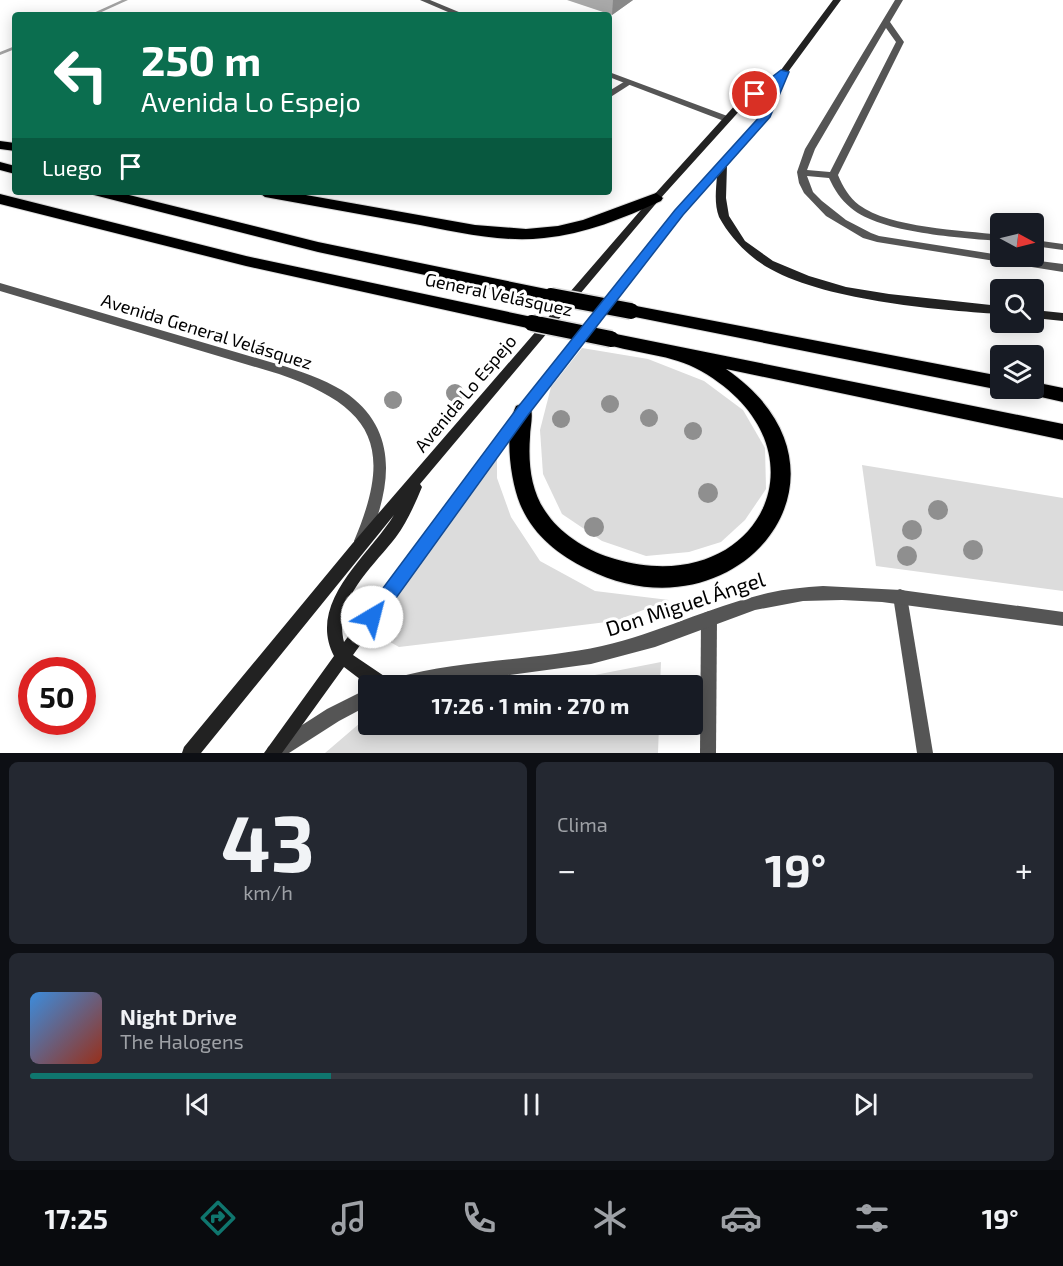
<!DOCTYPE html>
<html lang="es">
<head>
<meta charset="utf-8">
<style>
	:root { --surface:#171b24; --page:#242831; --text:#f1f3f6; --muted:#9ea1a6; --line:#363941; --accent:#0f766e }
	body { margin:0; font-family:"Exo 2",sans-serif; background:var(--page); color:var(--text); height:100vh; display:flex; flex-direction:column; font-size:22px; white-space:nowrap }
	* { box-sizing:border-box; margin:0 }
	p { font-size:20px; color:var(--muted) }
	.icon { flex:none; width:33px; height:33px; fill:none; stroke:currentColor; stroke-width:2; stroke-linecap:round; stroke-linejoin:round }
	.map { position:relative; height:753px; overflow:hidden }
	.drawer { display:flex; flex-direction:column; gap:9px; padding:9px; background:#0d0f14; flex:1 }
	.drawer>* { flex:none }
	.top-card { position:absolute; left:12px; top:12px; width:600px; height:183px; border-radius:6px; box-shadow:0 3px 15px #0003; background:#0b6e4f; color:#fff; overflow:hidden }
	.needle { width:39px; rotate:97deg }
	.buttons { position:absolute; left:990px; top:213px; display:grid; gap:12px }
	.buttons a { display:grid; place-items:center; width:54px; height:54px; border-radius:6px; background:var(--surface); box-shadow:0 3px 15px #0003; font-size:30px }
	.speed { position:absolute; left:18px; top:657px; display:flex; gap:12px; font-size:30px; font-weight:700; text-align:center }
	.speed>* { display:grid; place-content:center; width:78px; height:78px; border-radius:50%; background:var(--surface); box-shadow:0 3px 15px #0003; line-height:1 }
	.speed .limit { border:9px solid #d22; background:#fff; color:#111 }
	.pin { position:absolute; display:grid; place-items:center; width:51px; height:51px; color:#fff; margin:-26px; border:3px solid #fff; border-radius:50%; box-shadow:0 2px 6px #0007 }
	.me { position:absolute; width:66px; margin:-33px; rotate:37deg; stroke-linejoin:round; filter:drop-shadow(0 0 4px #0008) }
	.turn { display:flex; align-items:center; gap:21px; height:126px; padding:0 30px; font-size:27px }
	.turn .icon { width:78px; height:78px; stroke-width:2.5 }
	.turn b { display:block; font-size:42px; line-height:51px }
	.then { display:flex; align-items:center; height:57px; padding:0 30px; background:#0003; gap:12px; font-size:22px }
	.big { font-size:45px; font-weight:700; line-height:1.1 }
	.drawer .card { flex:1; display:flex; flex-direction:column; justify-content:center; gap:9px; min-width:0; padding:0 21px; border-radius:9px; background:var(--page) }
	.drawer .dial { align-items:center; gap:0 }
	.dial b { font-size:78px; line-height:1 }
	.song { display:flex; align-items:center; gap:18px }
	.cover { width:72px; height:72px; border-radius:9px; background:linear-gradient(135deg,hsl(210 70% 55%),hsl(10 70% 35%)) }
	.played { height:6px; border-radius:3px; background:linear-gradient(90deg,var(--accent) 30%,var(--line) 30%) }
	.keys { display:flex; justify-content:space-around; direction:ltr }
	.heat { display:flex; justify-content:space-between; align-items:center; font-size:33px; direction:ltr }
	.drawer .tiles { flex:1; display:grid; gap:9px; grid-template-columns:1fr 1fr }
	.card:last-child { grid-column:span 2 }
	.trip { position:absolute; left:358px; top:675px; width:345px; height:60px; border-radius:6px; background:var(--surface); box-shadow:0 3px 15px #0003; font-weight:700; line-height:60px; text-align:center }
	.tabs { display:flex; height:96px; justify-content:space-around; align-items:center; background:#090b0e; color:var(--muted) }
	.tabs .icon { width:42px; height:42px }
	.tabs .active { color:var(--accent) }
	.tabs b { font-size:27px; color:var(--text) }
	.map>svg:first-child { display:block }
</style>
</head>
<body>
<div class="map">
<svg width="1063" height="753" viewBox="0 0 1063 753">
	<rect width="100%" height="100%" fill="#fff"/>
	<!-- green -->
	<g fill="#dcdcdc">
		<polygon points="582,348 648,359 704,381 743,410 765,448 766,489 745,520 721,542 689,552 646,556 602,541 562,514 543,474 540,430 551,387"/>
		<polygon points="497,457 497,478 511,517 540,561 595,591 669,600 615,621 399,647 369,630"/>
		<polygon points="862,465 1063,498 1063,591 876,566"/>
		<polygon points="661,662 660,685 544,685"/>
		<polygon points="369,721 369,724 659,725 658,753 325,753 360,723"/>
	</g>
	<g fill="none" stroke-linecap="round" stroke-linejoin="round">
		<!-- stream -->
		<g fill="#a3a3a3" fill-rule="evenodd">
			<polygon points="122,0 128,0 95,15 89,15"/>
			<polygon points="15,46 15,49 0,55 0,52"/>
		</g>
		<defs>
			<g id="motorway">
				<polygon points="0,141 15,143 15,151 0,149"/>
				<polygon points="0,162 15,166 15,174 0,170"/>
				<polygon points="92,192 117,192 318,242 551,290 557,292 559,296 557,300 551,302 318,252 94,195"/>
				<path d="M258,192H289L475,225L526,229L558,226L583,220L656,193L663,198L661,201C624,218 585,234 544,238C499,243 453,231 409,223C361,214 313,206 265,197Z"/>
				<polygon points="0,194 246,256 532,317 538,319 540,323 538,327 532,329 246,266 0,204"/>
				<polygon points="631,305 1000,376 1000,388 1005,388 1000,390 625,315 623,311 625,307"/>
				<path d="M611,333L1063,424V440L726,369C876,472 738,645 587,569C557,554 533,535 520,504C510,479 504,431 516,406L523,403L530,406C534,415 530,427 530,437C528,464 531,493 548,515C563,536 590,552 615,559C759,601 835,448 701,371C671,354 637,354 605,344L602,339L605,334Z"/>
				<polygon points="1034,382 1063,388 1063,402 1023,393 1020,388 1034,388"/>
			</g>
		</defs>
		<!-- motorway casing -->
		<use href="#motorway" stroke="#dbdbdb" stroke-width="2"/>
		<!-- service -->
		<g fill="#555" fill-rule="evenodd">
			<path d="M895,0H903L890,22L904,42L838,175C843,187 849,197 859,205C890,228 962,230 1000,235V241C962,238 880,233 851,208C841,200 834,189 829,178L807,176L813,192L822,201L846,220L871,233L879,236L1000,255V256L1063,264V272L877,242L863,238L826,216L804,193L799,183L797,172L805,149ZM886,28L896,42L830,172L807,170L815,149Z"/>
			<polygon points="627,80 634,82 609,98 609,91"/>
			<polygon points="1034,240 1063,244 1063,250 1034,246"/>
		</g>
		<!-- minor -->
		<g fill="#555" fill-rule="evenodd">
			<polygon points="420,0 430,0 466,15 455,15"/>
			<polygon points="609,72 730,117 731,119 724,121 609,77"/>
			<polygon points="900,589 905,591 907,596 933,753 917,753 893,596 895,591"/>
			<polygon points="709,611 714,613 717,618 716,753 700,753 701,618 704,613"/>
		</g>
		<!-- tertiary -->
		<g fill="#555" fill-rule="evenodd">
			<path d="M0,283L287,367C308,374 331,382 349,395C402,435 389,494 366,546L361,547L356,546L354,541C394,447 374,407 279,374L0,291Z"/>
			<path d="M823,586L901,590L1063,612V626L882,602L842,600L803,601L755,610L655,647L591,664L427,686H386L388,680L394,678C462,659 533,661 602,646C659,633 711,606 768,593C786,589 804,587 823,586Z"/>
			<polygon points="369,688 369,705 339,721 289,753 266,753 268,747 327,709"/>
		</g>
		<!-- secondary -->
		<g fill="#222" fill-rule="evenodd">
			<path d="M833,0H841L788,72L771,115L727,165L726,198L729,216L745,241L773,261L809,276L846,287L889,294L1000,306V314C935,310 821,300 765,266C746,254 730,237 719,217C714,204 716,189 717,176L683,215L527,415L353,655L390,680L392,686H369L344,667L282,753H264L334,656C306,602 369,556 394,515L201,753H182L184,747L352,544L653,196L737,103L781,70ZM776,82L763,114L675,211L519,407L344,642C333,600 373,567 396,537C407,522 415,504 422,487L420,484L659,200L743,107Z"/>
			<polygon points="1034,310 1063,313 1063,321 1034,318"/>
		</g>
		<!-- motorway -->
		<use href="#motorway" fill="#000" fill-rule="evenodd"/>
		<defs>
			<g id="motorway-bridge">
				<polyline points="551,296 631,311"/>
				<polyline points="532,323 611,339"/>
			</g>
		</defs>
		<!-- motorway-bridge casing -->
		<use href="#motorway-bridge" stroke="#dbdbdb" stroke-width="19" stroke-linecap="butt"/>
		<!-- motorway-bridge -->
		<use href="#motorway-bridge" stroke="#000" stroke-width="16"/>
	</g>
	<!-- trees -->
	<g fill="#8f8f8f">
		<circle cx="455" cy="393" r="9"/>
		<circle cx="393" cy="400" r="9"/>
		<circle cx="610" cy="404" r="9"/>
		<circle cx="649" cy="418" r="9"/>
		<circle cx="561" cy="419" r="9"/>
		<circle cx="693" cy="431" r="9"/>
		<circle cx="708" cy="493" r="10"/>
		<circle cx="938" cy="510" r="10"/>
		<circle cx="594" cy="527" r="10"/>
		<circle cx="912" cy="530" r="10"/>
		<circle cx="973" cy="550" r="10"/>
		<circle cx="907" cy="556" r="10"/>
	</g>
	<!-- wall -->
	<polygon fill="#a9a9a9" points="567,0 633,0 612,15"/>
	<!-- shaded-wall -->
	<polygon fill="#898989" points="613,0 633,0 612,15"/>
	<!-- route -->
	<polygon fill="#1a73e8" stroke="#114b97" stroke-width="1.5" points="781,70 789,72 770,117 683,215 528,415 378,623 372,626 366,623 363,617 366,611 518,407 675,210 762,114 775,83 758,96 750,94"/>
	<g text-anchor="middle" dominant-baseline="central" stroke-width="6" stroke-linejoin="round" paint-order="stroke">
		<!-- street labels -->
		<g font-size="18" fill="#000" stroke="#fff">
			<text transform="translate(499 294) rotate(12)">General Velásquez</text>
			<text transform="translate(207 331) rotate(17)">Avenida General Velásquez</text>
			<text transform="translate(465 393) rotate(-50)">Avenida Lo Espejo</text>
		</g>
		<!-- near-street labels -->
		<g font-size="21" fill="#000" stroke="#fff">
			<text transform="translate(685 603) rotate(-18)">Don Miguel Ángel</text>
		</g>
	</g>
</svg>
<div class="buttons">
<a><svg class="needle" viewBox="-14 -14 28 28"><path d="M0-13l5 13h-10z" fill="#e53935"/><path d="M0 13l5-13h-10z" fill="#9ea1a6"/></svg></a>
<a><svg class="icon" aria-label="search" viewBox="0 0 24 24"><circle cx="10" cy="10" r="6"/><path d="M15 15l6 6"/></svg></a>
<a><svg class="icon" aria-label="layers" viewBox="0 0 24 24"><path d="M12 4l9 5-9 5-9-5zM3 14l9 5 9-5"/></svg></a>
</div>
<div class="speed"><div class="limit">50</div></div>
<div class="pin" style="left:755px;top:94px;background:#d93025"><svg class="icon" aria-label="arrive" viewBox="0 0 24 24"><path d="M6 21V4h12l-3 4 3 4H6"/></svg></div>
<svg class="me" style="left:372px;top:617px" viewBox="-20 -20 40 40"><circle r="19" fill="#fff"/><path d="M0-13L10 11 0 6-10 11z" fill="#1a73e8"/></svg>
<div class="trip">17:26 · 1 min · 270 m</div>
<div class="top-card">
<div class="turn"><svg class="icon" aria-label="left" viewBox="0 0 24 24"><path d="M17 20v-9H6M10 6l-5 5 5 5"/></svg><div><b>250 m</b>Avenida Lo Espejo</div></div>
<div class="then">Luego<svg class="icon" aria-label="arrive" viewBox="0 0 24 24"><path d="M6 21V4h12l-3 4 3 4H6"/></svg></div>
</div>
</div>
<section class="drawer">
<div class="tiles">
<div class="card dial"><b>43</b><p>km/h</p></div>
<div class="card"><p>Clima</p>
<div class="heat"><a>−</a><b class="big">19°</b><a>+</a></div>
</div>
<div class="card">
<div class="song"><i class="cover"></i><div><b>Night Drive</b><p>The Halogens</p></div></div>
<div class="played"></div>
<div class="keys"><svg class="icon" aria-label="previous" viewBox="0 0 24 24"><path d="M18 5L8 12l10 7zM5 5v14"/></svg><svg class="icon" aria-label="pause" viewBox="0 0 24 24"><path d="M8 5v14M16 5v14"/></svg><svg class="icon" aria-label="next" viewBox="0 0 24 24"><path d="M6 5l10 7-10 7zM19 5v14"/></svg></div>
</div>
</div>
</section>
<nav class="tabs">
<b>17:25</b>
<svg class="icon active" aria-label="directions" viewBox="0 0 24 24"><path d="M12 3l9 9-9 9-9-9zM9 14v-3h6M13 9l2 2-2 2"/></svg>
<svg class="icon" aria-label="music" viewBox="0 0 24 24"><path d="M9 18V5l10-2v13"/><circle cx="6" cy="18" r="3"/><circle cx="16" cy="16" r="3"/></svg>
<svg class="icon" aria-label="phone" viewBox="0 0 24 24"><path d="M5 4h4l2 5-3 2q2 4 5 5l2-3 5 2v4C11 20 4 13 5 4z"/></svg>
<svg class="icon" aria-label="climate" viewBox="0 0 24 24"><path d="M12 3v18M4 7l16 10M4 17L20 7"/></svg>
<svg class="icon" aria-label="car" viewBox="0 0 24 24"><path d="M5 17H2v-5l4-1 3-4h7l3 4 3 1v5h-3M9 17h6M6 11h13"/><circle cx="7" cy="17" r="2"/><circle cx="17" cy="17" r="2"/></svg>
<svg class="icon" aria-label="filters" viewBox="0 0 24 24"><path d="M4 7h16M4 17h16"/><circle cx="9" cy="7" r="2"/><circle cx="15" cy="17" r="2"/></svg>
<b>19°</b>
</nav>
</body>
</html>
